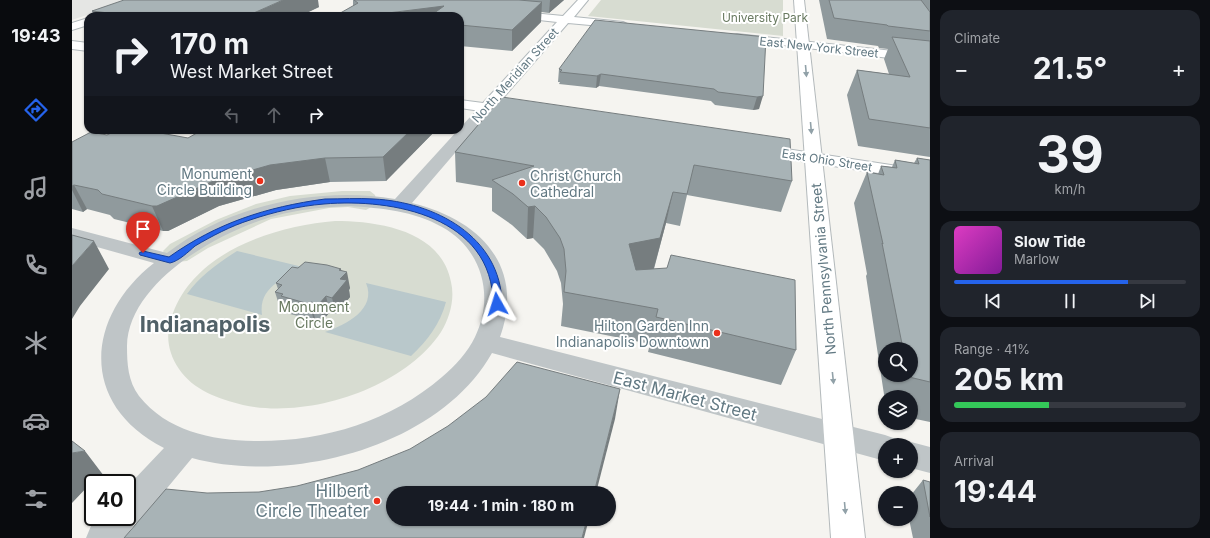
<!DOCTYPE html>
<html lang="en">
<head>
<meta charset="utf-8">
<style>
	:root { --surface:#171b24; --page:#20242c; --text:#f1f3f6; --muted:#9ea1a6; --line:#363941; --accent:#2563eb }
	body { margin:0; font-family:Inter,sans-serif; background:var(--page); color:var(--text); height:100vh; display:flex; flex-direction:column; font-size:15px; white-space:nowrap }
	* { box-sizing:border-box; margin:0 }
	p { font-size:13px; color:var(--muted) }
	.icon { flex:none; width:22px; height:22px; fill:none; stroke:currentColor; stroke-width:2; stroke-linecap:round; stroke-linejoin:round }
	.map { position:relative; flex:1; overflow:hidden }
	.drawer { display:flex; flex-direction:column; gap:10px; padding:10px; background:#0d0f14; width:280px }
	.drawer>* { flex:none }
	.hud { position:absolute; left:12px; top:12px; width:380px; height:122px; border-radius:12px; box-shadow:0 1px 3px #0004; background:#171b24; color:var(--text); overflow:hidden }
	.tools { position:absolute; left:806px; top:342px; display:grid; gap:8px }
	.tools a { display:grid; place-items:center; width:40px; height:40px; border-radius:50%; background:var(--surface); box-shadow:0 1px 3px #0004; font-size:20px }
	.speed { position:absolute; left:12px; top:474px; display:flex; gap:8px; font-size:20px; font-weight:700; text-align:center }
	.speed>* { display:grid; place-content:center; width:52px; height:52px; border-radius:50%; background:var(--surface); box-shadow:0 1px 3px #0004; line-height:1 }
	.speed .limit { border:2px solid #111; border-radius:6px; background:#fff; color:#111 }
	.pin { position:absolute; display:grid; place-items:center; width:34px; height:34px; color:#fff; margin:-41px -17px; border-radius:50% 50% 50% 0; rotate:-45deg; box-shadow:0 0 4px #0007 }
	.pin .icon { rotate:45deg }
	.me { position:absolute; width:44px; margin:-22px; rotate:354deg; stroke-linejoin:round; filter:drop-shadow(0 0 3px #0008) }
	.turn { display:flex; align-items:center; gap:14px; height:84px; padding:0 20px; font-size:18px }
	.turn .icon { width:52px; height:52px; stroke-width:2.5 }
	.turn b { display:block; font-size:28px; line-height:34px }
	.lanes { display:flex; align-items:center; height:38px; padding:0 20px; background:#0003; justify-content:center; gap:20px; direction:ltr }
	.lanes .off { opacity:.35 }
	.big { font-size:30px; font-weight:700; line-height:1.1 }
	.drawer .card { flex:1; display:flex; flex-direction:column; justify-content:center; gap:6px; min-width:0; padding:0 14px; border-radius:12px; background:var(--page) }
	.drawer .dial { align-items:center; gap:0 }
	.dial b { font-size:52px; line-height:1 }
	.song { display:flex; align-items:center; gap:12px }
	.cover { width:48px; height:48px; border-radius:6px; background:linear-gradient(135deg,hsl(310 70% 55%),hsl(290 70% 35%)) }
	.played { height:4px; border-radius:2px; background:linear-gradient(90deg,var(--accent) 75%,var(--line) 75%) }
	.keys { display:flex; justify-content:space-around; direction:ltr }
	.heat { display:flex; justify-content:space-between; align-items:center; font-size:22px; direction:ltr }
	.charge { height:6px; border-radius:3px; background:linear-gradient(90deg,#34c759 41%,var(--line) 0) }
	.trip { position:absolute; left:314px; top:486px; width:230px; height:40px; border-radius:20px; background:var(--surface); box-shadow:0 1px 3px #0004; font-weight:700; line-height:40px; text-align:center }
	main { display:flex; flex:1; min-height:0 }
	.dock { display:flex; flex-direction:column; width:72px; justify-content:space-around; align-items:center; background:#090b0e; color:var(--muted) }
	.dock .icon { width:28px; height:28px }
	.dock .active { color:var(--accent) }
	.dock b { font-size:18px; color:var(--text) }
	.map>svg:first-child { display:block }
</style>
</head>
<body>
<main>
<nav class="dock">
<b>19:43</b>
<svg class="icon active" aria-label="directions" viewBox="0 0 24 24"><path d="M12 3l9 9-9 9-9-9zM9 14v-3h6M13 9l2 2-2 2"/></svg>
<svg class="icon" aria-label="music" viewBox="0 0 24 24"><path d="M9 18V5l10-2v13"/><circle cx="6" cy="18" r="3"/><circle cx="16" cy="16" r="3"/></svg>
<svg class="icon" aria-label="phone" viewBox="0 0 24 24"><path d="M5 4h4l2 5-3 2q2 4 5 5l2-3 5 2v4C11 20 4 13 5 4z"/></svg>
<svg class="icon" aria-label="climate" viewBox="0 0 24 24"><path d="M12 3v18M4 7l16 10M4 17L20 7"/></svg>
<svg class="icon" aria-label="car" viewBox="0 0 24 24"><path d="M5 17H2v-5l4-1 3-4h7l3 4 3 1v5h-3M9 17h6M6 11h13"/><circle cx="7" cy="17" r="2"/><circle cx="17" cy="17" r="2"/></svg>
<svg class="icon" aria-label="filters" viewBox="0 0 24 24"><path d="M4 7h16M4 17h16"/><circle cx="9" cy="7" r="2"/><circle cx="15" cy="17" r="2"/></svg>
</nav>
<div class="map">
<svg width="858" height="538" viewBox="0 0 858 538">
	<rect width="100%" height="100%" fill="#f5f4f0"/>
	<!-- built -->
	<polygon fill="#e5e6e4" points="0,0 59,0 0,20"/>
	<!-- green -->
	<g fill="#d7dcd1">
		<polygon points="529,0 711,0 711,36 516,16"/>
		<polygon points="270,191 298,191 303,195 304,199 301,206 294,210 276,207 257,208 199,219 136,248 115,261 104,262 95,258 91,251 98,244 144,220 184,204 218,196"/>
		<path d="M263,221C306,221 369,230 379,282C383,299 378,317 369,332C331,389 236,419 171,405C147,399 121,390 107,369C95,351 93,333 101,313C124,251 203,226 263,221Z"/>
	</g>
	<!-- water -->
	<g fill="#b9c8cb">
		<path d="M165,251L235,268C214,277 186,286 190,315L115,294C128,276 146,263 165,251Z"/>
		<path d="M294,283L374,302C368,324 356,340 339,356L253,332C274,325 305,309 294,283Z"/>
	</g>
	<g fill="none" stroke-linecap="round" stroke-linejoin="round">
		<defs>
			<g id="secondary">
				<polygon points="506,0 516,0 502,17 551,22 557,25 551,28 496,23 425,105 455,110 457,113 455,116 450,117 388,108 388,100 411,103 485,22 440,17 436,16 435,14 436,12 440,11 491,16"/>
				<polygon points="16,18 16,25 0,30 0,23"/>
				<polygon points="665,34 858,55 858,63 661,39 659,37 661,35"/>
				<polygon points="0,41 16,43 16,51 0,49"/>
				<polygon points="689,145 858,171 858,181 683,154 681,150 683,146"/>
			</g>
			<polygon id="primary" points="722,0 732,0 793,538 759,538"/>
		</defs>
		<!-- secondary casing -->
		<use href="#secondary" stroke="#b2b9bc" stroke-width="2"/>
		<!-- primary casing -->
		<use href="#primary" stroke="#b3b9bb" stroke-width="2"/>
		<!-- tertiary -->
		<g fill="#bfc5c7" fill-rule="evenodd">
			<path d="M414,104L419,105L421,108L419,111L340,203C406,219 454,265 428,337L813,435L824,439L827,445H813V461L420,353C367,447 219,485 120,458L67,522L63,523L53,538H14L19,526L27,517H55V487L92,448C7,405 13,317 82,263L0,240V228L95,253C158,205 246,186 323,199L386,130H388V128L409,105ZM278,206C309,208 342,211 370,227C410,249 423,296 403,337C396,352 383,366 370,377C318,422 250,442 182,441C138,440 95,431 67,396C56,381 55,364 55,346C56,282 149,230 203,216C227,209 253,207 278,206Z"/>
			<polygon points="839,442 858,447 858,473 839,468 839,445 830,445"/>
		</g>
		<!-- secondary -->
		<use href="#secondary" fill="#fff" fill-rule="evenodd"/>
		<!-- primary -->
		<use href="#primary" fill="#fff" fill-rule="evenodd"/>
	</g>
	<!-- wall -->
	<g fill="#909a9d" fill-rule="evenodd">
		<polygon points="281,0 492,0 477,13 469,12 469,22 440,51 388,46 388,16 281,6"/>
		<polygon points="747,0 858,0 858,157 786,146 775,95 785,70 817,74 812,59 816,49 807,48 806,46 755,39"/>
		<polygon points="247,7 228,16 22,16 20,11"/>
		<polygon points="694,37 687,109 681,110 643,105 639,101 527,86 524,88 487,84 488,82 486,82 487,69"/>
		<polygon points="430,97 720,181 709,212 615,195 608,226 594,223 582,269 724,350 709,385 576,352 578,344 489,326 491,304 489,283 485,271 472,249 461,238 455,239 440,225 420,211 420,188 384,182 383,152"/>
		<polygon points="364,130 314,181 258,182 204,190 147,206 96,231 91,231 42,219 38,215 15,209 11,212 0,209 0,142 35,135 61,131 116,138"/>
		<path d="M845,158L858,160V422L839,418V397H813V401L794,276L795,274L782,203L795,172L806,174L809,166L820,167L823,160L842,163ZM813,349H839V375H813Z"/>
		<polygon points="226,268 269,271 278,288 277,290 278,297 264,314 258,312 251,320 243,318 242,320 214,313 213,310 208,308 203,292 206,289 204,283"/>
		<polygon points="851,480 858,482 858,538 841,538 837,519 839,519 839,495"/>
	</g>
	<!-- shaded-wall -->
	<g fill="#767d7f">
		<polygon points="211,0 246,0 247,7 228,16 175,16"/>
		<polygon points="478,0 492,0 477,13"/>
		<polygon points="470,2 469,22 440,51 440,30"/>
		<polygon points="372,6 373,16 298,16 300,15"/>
		<polygon points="529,74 527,86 524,88 525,76"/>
		<polygon points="691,96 687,109 681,110 685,97"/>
		<polygon points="339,130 364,130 314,181 311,157"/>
		<polygon points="253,158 258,182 204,190 147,206 96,231 91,231 80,206 139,182 198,165"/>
		<polygon points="2,185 15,209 11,212 0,190 0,186"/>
		<polygon points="601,192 594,223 581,271 552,277 557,244"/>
		<polygon points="463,206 461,238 455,239 456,207"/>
		<polygon points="22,241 37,269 8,306 0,319 0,266"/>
		<polygon points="269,269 270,277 275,272 278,288 277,290 278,297 264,314 260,298 267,270"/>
		<polygon points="254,296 258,312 251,320 247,304"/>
		<polygon points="239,302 243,318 242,320 237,304"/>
		<polygon points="548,389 543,419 524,493 522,493"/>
		<polygon points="13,451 35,480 18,484 0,503 0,453"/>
		<polygon points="515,519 517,519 512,538 510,538"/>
	</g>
	<!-- building -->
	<g fill="#a8b3b6" stroke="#767d7f">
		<polygon points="52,0 211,0 175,16 61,16 20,11"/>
		<polygon points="282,0 447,0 470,2 440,30 388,25 388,16 358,16 372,6 300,15 298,16 263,16 286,3"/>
		<polygon points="757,0 849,0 858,12 858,31 816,26 815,25 762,18"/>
		<polygon points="523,20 694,37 691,96 685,97 646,92 642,89 529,74 525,76 488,72 490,70 487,69"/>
		<polygon points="820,37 858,41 858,128 797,119 785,70 838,77"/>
		<polygon points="430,97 718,139 720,181 622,165 615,194 601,192 588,238 557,244 564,270 595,268 599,255 723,280 724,350 584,317 586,309 492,292 494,271 492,249 488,238 474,217 463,206 456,207 441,194 420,180 462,166 383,152"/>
		<polygon points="45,130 54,130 61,131 64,130 72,130 116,138 130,130 339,130 311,157 253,158 198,165 139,182 85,206 80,206 30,194 26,190 2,185 0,186 0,142 19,132 35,135"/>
		<polygon points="845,158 858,160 858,382 837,377 836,375 839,375 839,349 831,349 810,243 811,244 795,172 812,175 809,166 825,168 823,160 847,164"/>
		<polygon points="0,235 22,241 0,266"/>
		<polygon points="233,262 255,265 269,269 267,270 275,272 268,279 275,280 260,298 254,296 247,304 239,302 237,304 209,296 211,294 203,292 210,285 204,283 220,267 226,268"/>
		<polygon points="445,362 548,389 522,493 321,493 321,519 515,519 510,538 52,538 94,489 135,493 187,492 225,486 286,470 338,449 376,426 414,397"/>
		<polygon points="0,441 13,451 0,453"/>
		<polygon points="851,480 858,482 858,517"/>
	</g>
	<!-- one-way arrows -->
	<defs><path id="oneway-solid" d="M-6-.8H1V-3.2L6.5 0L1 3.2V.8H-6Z"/></defs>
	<g fill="#91a1a8">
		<use href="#oneway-solid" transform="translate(734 71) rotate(85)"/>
		<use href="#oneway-solid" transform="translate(739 128) rotate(85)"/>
		<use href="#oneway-solid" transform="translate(761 378) rotate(84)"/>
		<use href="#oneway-solid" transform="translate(773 508) rotate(85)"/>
	</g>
	<!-- route -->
	<path fill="#2563eb" stroke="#184099" d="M253,199C269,199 286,198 302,199C362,202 429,236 430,304L425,307L421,304C421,217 321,198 252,204C227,206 202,212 178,220C159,226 140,236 123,246C116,252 107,261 98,263L68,255L67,253L71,251L97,257C145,223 194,207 253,199Z"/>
	<!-- markers -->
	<g fill="#eb301b" stroke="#fff" stroke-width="1.5">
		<circle cx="188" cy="181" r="4"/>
		<circle cx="450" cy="183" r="4"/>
		<circle cx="645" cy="333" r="4"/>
		<circle cx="305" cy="501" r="4"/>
	</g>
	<g text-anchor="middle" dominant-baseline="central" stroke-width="4" stroke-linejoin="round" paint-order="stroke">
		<!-- far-park labels -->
		<g font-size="12" fill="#697a61" stroke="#fff">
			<text x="693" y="17">University Park</text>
		</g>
		<!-- far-street labels -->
		<g font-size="12" fill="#627983" stroke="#fff">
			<text transform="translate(747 47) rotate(6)">East New York Street</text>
			<text transform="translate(443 75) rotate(-48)">North Meridian Street</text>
			<text transform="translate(755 160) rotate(9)">East Ohio Street</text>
		</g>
		<!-- poi labels -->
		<g font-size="14" fill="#627983" stroke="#fff" text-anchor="end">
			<text x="180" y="173">Monument<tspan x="180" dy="16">Circle Building</tspan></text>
			<text x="458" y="175" text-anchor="start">Christ Church<tspan x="458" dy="16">Cathedral</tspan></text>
			<text x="637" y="325">Hilton Garden Inn<tspan x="637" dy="16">Indianapolis Downtown</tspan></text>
		</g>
		<!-- street labels -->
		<g font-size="14" fill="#627983" stroke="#fff">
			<text transform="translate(751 269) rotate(-95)">North Pennsylvania Street</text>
		</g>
		<!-- park labels -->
		<g font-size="14" fill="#697a61" stroke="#fff">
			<text x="242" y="306">Monument<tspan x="242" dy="16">Circle</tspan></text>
		</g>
		<!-- near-street labels -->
		<g font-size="17" fill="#627983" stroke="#fff">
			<text transform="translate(613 396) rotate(15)">East Market Street</text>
		</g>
		<!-- near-poi labels -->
		<g font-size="17" fill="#627983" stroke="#fff" text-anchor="end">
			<text x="297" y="491">Hilbert<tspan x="297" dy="20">Circle Theater</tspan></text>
		</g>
		<!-- town labels -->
		<g font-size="22" font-weight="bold" fill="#516168" stroke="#fff">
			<text x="133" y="324">Indianapolis</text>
		</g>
	</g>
</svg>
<div class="tools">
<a><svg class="icon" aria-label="search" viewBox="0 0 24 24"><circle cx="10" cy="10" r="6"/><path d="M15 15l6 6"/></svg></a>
<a><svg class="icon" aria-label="layers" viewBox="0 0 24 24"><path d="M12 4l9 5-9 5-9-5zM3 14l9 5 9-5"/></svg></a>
<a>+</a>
<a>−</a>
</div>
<div class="speed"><div class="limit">40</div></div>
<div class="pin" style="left:71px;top:253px;background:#d93025"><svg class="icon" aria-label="arrive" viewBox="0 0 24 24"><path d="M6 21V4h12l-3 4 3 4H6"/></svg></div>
<svg class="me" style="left:425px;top:304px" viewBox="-20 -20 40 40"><path d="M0-17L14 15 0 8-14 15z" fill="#2563eb" stroke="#fff" stroke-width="4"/></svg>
<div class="trip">19:44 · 1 min · 180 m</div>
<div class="hud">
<div class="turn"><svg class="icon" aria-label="right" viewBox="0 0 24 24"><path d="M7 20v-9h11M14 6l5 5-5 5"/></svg><div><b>170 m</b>West Market Street</div></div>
<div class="lanes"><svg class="icon off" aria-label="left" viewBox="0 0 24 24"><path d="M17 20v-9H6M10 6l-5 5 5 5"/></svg><svg class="icon off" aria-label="ahead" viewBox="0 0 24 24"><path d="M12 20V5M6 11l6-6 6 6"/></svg><svg class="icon" aria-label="right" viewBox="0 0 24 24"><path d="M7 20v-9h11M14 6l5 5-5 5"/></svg></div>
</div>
</div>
<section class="drawer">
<div class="card"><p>Climate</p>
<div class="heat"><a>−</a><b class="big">21.5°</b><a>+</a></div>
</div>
<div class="card dial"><b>39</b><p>km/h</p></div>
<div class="card">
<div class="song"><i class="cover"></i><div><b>Slow Tide</b><p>Marlow</p></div></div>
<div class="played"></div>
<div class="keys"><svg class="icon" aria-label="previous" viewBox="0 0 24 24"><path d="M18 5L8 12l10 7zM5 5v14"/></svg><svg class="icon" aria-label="pause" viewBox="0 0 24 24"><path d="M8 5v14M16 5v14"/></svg><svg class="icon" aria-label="next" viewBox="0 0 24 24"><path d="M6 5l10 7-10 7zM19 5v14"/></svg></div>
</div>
<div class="card"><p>Range · 41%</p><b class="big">205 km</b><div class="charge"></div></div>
<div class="card"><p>Arrival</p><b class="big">19:44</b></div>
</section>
</main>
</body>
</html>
